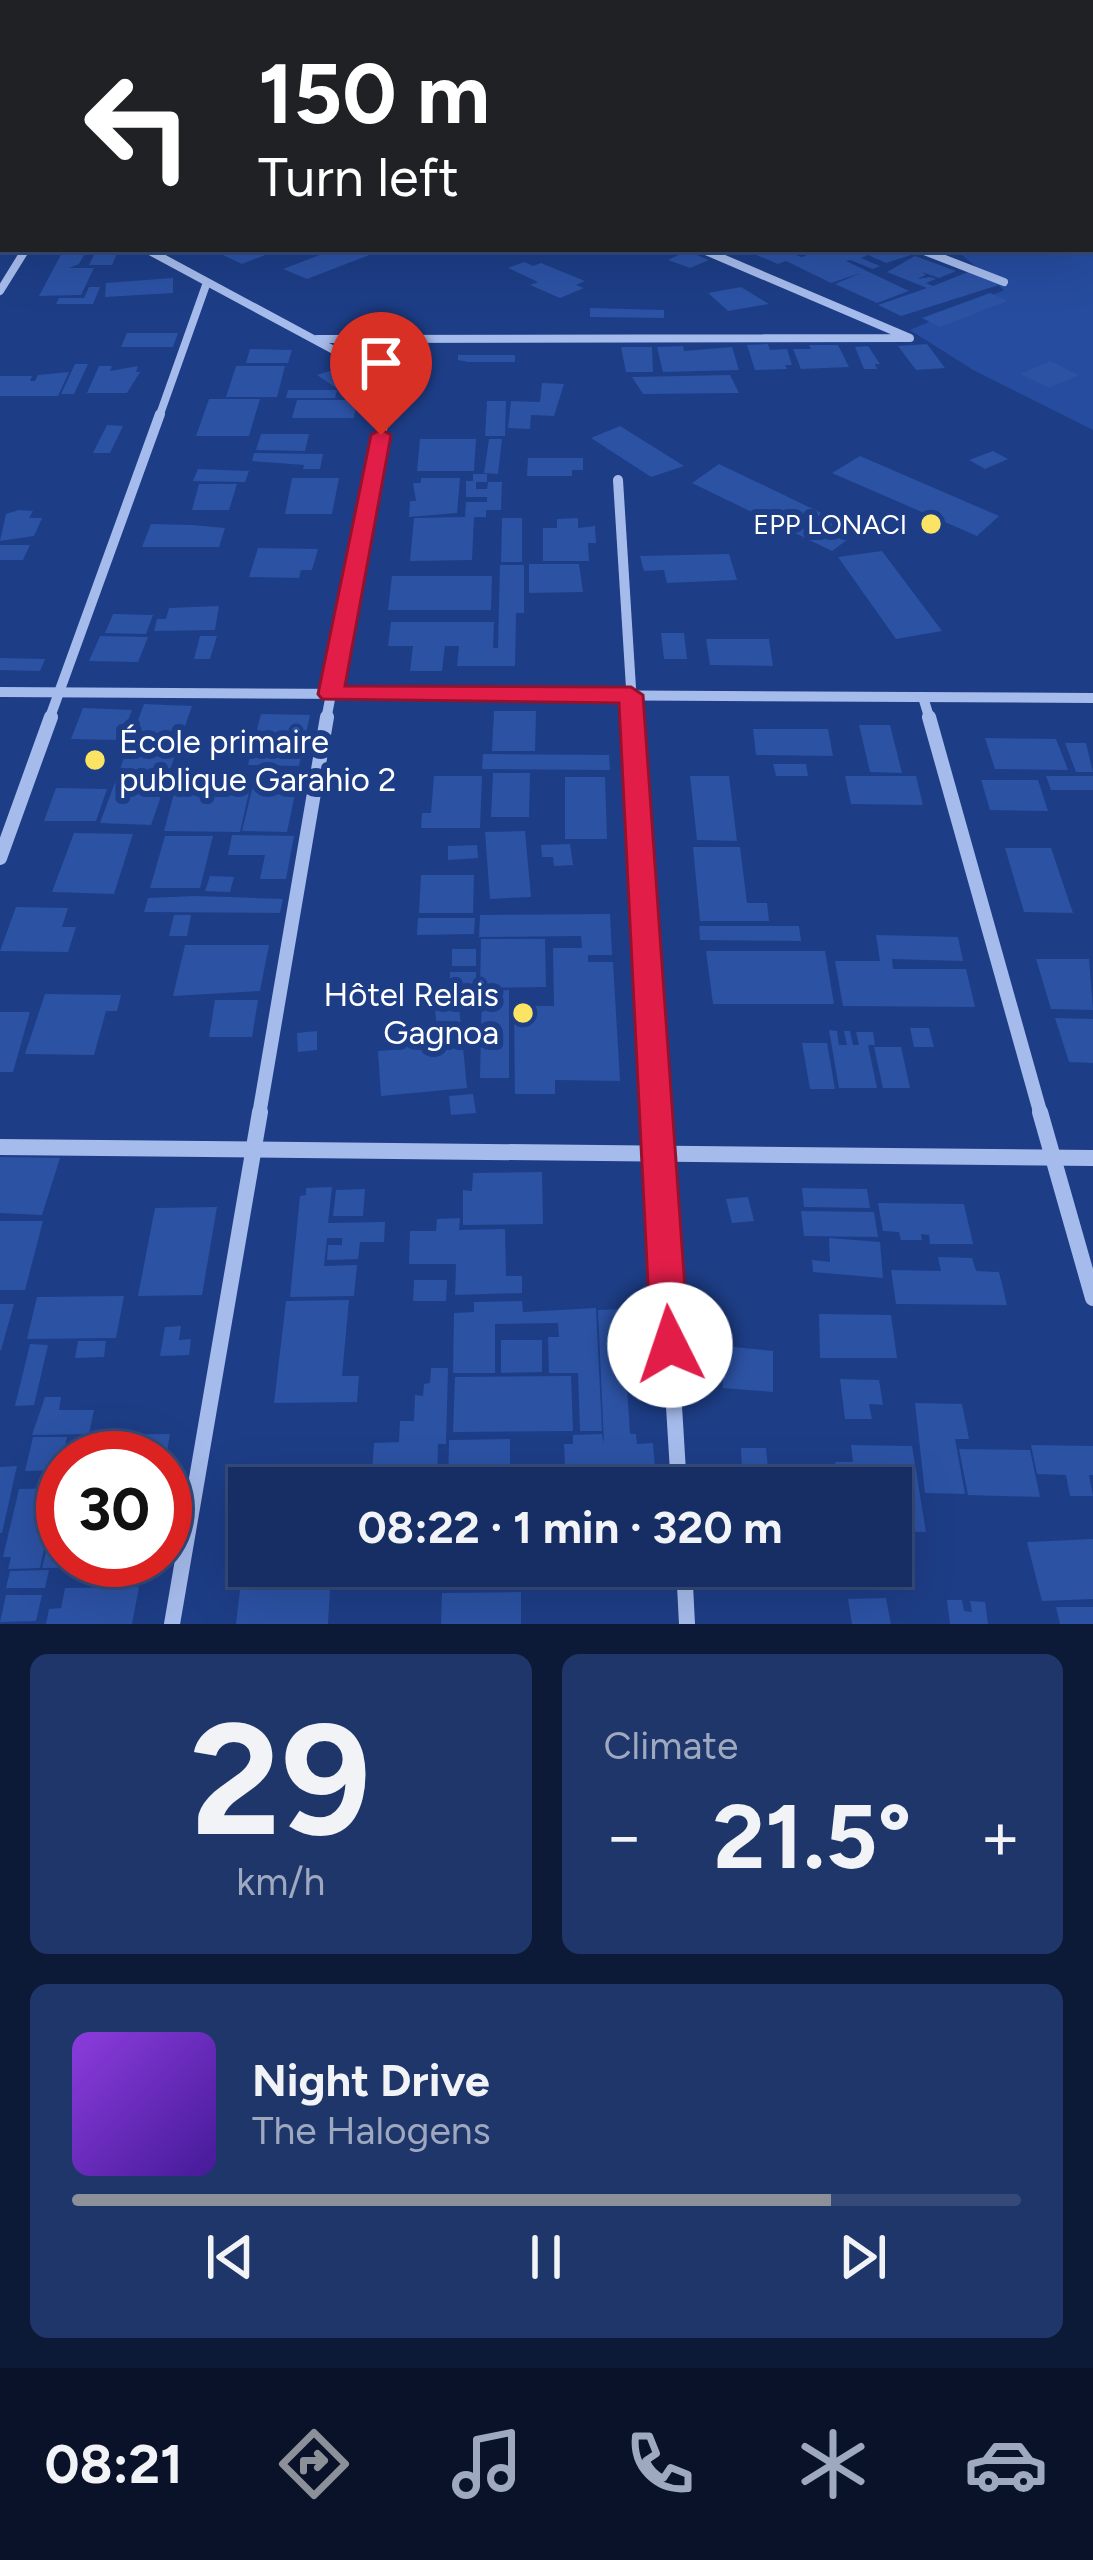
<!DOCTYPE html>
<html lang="en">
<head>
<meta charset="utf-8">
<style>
	:root { --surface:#162e64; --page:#1f366a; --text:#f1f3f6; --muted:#9ea8bf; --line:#354a78; --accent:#8c9099 }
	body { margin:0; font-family:Figtree,sans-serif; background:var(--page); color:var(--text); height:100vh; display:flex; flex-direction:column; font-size:45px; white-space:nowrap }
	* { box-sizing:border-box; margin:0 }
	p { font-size:39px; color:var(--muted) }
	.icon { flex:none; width:66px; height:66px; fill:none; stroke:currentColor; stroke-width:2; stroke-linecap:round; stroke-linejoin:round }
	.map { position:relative; height:1624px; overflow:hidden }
	.panel { display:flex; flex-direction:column; gap:30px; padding:30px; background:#0c1937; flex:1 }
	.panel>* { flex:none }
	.hud { position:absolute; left:0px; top:0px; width:1095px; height:252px; box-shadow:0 12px 48px #0002,0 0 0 3px var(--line); background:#202124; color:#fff; overflow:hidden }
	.speed { position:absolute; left:36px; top:1431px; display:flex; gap:24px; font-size:60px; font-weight:700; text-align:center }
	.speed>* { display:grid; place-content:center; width:156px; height:156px; border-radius:50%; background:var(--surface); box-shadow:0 12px 48px #0002,0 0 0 3px var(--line); line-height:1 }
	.speed .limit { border:18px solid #d22; background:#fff; color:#111 }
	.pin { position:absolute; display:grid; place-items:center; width:102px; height:102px; color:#fff; margin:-123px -51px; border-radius:50% 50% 50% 0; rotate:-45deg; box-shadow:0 0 12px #0007 }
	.pin .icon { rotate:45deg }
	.me { position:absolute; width:132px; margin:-66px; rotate:356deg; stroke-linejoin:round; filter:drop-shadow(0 0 9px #0008) }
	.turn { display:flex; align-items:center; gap:42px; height:252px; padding:0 60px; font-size:54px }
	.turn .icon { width:156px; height:156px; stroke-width:2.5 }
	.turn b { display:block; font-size:84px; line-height:102px }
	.big { font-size:90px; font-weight:700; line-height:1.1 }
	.panel .card { flex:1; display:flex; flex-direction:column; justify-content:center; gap:18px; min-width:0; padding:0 42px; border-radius:18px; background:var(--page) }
	.panel .dial { align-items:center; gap:0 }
	.dial b { font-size:156px; line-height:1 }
	.song { display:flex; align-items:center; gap:36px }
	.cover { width:144px; height:144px; border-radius:18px; background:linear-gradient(135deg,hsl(270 70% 55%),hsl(260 70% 35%)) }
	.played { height:12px; border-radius:6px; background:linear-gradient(90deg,var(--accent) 80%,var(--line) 80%) }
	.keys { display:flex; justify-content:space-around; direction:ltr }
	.heat { display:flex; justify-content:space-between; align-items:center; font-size:66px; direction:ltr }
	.panel .tiles { flex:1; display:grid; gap:30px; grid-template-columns:1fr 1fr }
	.card:last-child { grid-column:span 2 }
	.trip { position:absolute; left:228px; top:1467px; width:684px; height:120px; border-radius:0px; background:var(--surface); box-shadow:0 12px 48px #0002,0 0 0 3px var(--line); font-weight:700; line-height:120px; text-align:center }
	.tab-bar { display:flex; height:192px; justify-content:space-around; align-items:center; background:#091228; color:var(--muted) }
	.tab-bar .icon { width:84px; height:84px }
	.tab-bar .active { color:var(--accent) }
	.tab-bar b { font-size:54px; color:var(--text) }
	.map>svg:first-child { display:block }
</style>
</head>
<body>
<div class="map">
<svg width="1093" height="1624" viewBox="0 0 1093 1624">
	<rect width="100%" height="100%" fill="#1d3d86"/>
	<!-- green -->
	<polygon fill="#264c9f" points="1093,140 1093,430 973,370 910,330 1004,290 955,249 1092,249"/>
	<!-- building -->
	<g fill="#2c52a4">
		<polygon points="64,249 87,249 79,264 69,268 94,268 81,295 39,296"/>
		<polygon points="97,249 119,249 112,265 89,265"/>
		<polygon points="210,249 266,249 273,252 242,264"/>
		<polygon points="335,249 385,249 307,279 283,269"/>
		<polygon points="742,249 782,249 801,257 807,256 793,249 898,249 911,255 886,263 868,255 861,258 880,266 873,269 850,260 846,261 909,291 877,303 835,284 861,273 831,283 786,261 778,264"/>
		<polygon points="687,251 709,260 690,268 668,260"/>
		<polygon points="915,256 956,271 939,278 922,272 926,275 917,279 930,277 936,279 926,283 933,286 973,270 1002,284 901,316 878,305 927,288 887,272"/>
		<polygon points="524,262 533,266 541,263 585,281 576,285 584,288 560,298 530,285 538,282 508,268"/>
		<polygon points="173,278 173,293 105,297 106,283"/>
		<polygon points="89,287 100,287 93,304 56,304 59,298 84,298"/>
		<polygon points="741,287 769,304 728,311 708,293"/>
		<polygon points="990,293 1008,301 940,327 922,318"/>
		<polygon points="590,308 664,310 664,318 590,317"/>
		<polygon points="127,333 178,333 173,347 121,347"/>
		<polygon points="768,344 770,350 787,349 792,365 785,365 787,369 755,370 747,345"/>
		<polygon points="927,344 945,368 916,370 898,346"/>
		<polygon points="809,345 838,345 849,367 801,369 793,349 811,349"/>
		<polygon points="683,346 684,351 732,347 739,370 663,372 657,347"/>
		<polygon points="868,346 880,364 875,364 877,369 864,369 855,347"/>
		<polygon points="621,347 652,347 653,372 626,372"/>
		<polygon points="250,349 292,350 288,363 246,363"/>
		<polygon points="458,355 515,355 515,362 468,362 458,360"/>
		<polygon points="1050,361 1079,375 1049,388 1020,374"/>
		<polygon points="75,364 88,364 74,394 61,394"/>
		<polygon points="99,366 112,366 110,371 138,366 136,372 140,372 127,393 87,393"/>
		<polygon points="236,366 285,366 277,397 226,397"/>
		<polygon points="339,368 353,377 363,374 383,387 351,398 317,375"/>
		<polygon points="69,372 58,396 0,396 0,376 32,376 30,381 35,381 38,375"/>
		<polygon points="730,375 739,393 643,394 632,377"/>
		<polygon points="542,383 564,384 554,416 531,415 530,429 508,428 511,401 540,402"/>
		<polygon points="288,390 337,390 335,398 286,398"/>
		<polygon points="209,399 260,399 249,436 196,436"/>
		<polygon points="297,400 357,400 354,418 292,418"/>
		<polygon points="487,401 506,401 505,436 485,436"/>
		<polygon points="107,425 123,426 110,453 93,453"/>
		<polygon points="620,426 684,466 651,477 591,438"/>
		<polygon points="261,434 309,434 305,451 256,450"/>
		<polygon points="420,439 476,439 474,471 417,471"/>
		<polygon points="489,439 502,439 498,474 484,473"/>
		<polygon points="993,451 1008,459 985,469 969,460"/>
		<polygon points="254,453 323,454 320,469 303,469 304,465 252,461"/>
		<polygon points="860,456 999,516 977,536 832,473"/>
		<polygon points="528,458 583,458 583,470 572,470 572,476 527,476"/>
		<polygon points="719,464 859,531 832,551 692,483"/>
		<polygon points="198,469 249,471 245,482 193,481"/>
		<polygon points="473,474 487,474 487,482 476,482 476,489 487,489 488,482 502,482 501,510 486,510 486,517 474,517 472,560 410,561 414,518 465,517 466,502 487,502 487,497 466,497 466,481 473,481"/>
		<polygon points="292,478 339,478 332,514 285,514"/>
		<polygon points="421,478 460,478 457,513 409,517 410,501 416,501 413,483 421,483"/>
		<polygon points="199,484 237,484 229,510 192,510"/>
		<polygon points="19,510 33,511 29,518 42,518 34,536 0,541 6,514"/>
		<polygon points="502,518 522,518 522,562 501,562"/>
		<polygon points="578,518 578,528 595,526 596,543 588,543 589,561 543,561 543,528 557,528 557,519"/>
		<polygon points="151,524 192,525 225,528 219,547 142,547"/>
		<polygon points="0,545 30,545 23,560 0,560"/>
		<polygon points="258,548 318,549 312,570 301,570 299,578 249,577"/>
		<polygon points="882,551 942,631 896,639 838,557"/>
		<polygon points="729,554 737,580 667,583 664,570 644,571 640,556"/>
		<polygon points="529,564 579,564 583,592 529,593"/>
		<polygon points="500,565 524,565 524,613 516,613 515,666 457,666 459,646 445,646 442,671 410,671 413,646 388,646 391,622 494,622 493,648 498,648"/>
		<polygon points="392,576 492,576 491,610 388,610"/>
		<polygon points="219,606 215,630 154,631 157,619 166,619 169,608"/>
		<polygon points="113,614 153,615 146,634 105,633"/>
		<polygon points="661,633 684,633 687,659 664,659"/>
		<polygon points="100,636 148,637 138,662 89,661"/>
		<polygon points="200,636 217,636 210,659 194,659"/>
		<polygon points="706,639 769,639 773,666 710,665"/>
		<polygon points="0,658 45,659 40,671 0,670"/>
		<polygon points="144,704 192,706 151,825 100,823"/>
		<polygon points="83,708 132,710 121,740 71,739"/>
		<polygon points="494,711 536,711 535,751 492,751"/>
		<polygon points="261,714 310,715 299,766 248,765"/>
		<polygon points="859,725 890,725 902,773 870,772"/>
		<polygon points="753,729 828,729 833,756 756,755"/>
		<polygon points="985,738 1056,739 1068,770 995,769"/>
		<polygon points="1065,743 1086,743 1093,772 1076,772"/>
		<polygon points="483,754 609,755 610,770 482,769"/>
		<polygon points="773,764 806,764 808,776 776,776"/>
		<polygon points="257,769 300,770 287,832 242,831"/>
		<polygon points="493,773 530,773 529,817 491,817"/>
		<polygon points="434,776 482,776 480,828 421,828 422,813 431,813"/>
		<polygon points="690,776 729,776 737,841 697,840"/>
		<polygon points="845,776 916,776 923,805 851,804"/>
		<polygon points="1046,776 1093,776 1093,790 1051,790"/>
		<polygon points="565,777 605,777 607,839 565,839"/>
		<polygon points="981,780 1038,780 1048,811 990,810"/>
		<polygon points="177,782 251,783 240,832 164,831"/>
		<polygon points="56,788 107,789 96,821 44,821"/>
		<polygon points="525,831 531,897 490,899 485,832"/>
		<polygon points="74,833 133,834 114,894 52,892"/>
		<polygon points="232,835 294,836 286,879 260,879 265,855 228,855"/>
		<polygon points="165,836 213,836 200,888 150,888"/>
		<polygon points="570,844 573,865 554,866 553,857 542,857 541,845"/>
		<polygon points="477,845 478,858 448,860 448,846"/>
		<polygon points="693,847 740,847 747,903 767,903 769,921 700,921"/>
		<polygon points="1005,848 1051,848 1073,913 1024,912"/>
		<polygon points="421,875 474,875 473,913 419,913"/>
		<polygon points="210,876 234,877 230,892 205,891"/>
		<polygon points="194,896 230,897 283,899 280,913 144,912 148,898"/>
		<polygon points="16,907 68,908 62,927 76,927 68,952 0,951"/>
		<polygon points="610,914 612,955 588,955 588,962 613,962 620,1081 555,1080 555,1094 515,1094 514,1006 554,1006 553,948 582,948 581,936 479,937 480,915"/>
		<polygon points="174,915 191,915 187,936 169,936"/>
		<polygon points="418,918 475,918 474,934 417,935"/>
		<polygon points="699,926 799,926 801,941 700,940"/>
		<polygon points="876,935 958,937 963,961 892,959 893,969 966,969 975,1007 843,1006 835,961 880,961"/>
		<polygon points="481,939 545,939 546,987 480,988"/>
		<polygon points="185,945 269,945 260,991 173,996"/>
		<rect x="452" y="949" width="24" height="17"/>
		<polygon points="706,951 825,951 834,1004 713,1004"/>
		<polygon points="1036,959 1089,959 1093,1010 1051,1009"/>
		<polygon points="450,972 476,972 476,984 450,985"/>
		<polygon points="482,990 509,990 509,1078 480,1078"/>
		<polygon points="45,994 121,995 117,1011 106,1011 94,1055 25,1054"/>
		<polygon points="215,1000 258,1000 252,1037 209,1037"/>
		<polygon points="459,1007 467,1088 381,1096 378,1051 405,1049 405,1039 438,1036 435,1010"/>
		<polygon points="0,1012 30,1012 13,1072 0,1072"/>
		<polygon points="1055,1018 1093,1019 1093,1063 1069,1062"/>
		<polygon points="910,1028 929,1028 934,1047 914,1047"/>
		<polygon points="829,1030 837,1031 839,1045 847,1045 844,1031 850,1031 853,1045 859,1045 856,1032 873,1032 875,1045 868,1045 877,1088 839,1088"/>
		<polygon points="317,1031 317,1050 298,1052 297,1033"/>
		<polygon points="802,1043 827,1043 835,1089 810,1089"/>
		<polygon points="874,1047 901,1047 910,1088 883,1088"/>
		<polygon points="473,1094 476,1113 451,1115 449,1096"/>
		<polygon points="0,1157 60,1158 42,1215 0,1213"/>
		<polygon points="542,1172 543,1224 463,1225 463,1190 472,1191 473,1173"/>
		<polygon points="332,1187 328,1223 385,1222 384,1242 360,1242 358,1259 327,1260 328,1245 342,1245 342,1238 327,1238 324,1266 357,1265 354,1296 290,1297 300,1196 306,1195 306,1188"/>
		<polygon points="802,1188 867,1189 870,1208 804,1207"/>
		<polygon points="365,1189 363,1216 333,1216 336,1190"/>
		<polygon points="748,1197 754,1221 732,1223 726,1199"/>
		<polygon points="878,1203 964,1204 973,1244 930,1244 929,1235 921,1234 922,1240 901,1240 899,1232 883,1231"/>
		<polygon points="217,1207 202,1295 138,1296 155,1208"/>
		<polygon points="801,1211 874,1212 878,1237 804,1236"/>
		<polygon points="460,1218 459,1230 505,1229 506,1276 522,1276 522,1293 455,1295 456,1264 409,1264 410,1231 436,1231 437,1219"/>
		<polygon points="0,1221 43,1221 25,1290 0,1290"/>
		<polygon points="829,1238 880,1242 883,1278 813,1272 812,1260 830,1262"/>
		<polygon points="938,1257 972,1258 976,1271 999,1272 1007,1305 896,1304 891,1270 941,1271"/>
		<polygon points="414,1280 447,1280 446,1301 413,1301"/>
		<polygon points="124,1296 116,1338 27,1339 37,1297"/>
		<polygon points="349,1300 342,1376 359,1376 357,1402 274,1403 286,1301"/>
		<polygon points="522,1301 523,1312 596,1308 602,1431 580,1431 578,1373 549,1373 548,1337 559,1337 558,1323 495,1324 495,1373 453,1373 454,1313 474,1312 474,1302"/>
		<polygon points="0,1304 14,1304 1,1350 0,1350"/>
		<polygon points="622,1309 630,1434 636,1434 637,1444 653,1443 656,1482 628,1483 627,1466 565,1466 564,1444 573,1444 573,1435 602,1434 604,1444 598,1310"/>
		<polygon points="819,1314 891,1315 897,1358 820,1358"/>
		<polygon points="626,1315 652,1315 653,1338 628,1339"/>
		<polygon points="181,1326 179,1340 191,1339 189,1355 160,1356 165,1327"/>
		<polygon points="501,1340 542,1340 542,1372 501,1373"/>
		<polygon points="78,1341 106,1341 104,1357 75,1358"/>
		<polygon points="30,1344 48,1345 34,1405 15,1406"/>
		<polygon points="723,1346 773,1351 773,1392 723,1388"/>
		<polygon points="431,1368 448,1368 446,1444 438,1444 437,1488 371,1488 374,1443 399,1442 400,1421 414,1421 415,1395 423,1396 424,1384 430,1383"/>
		<polygon points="571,1376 573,1431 453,1432 455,1377"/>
		<polygon points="840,1379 879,1380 883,1405 869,1404 872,1419 845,1419"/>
		<polygon points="45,1397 61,1397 59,1410 94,1410 89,1434 32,1435"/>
		<polygon points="915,1403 962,1404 969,1439 955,1439 965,1494 925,1493"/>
		<polygon points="170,1434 166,1458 96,1458 101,1435"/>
		<polygon points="33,1437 67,1437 60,1470 25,1471"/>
		<polygon points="510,1439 510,1488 448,1488 449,1440"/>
		<polygon points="851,1445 912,1446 926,1532 891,1531 891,1488 839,1488 835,1462 853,1462"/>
		<polygon points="1031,1445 1093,1446 1093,1475 1089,1475 1093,1496 1070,1496 1066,1475 1037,1474"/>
		<polygon points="741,1448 766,1448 768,1468 789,1469 791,1488 743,1488"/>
		<polygon points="959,1449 1030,1450 1040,1497 968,1495"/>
		<polygon points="17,1466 2,1533 0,1533 0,1467"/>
		<polygon points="58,1488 63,1488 63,1517 51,1517 40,1568 8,1569 11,1557 3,1557 19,1489"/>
		<polygon points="49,1539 63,1539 63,1560 150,1560 148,1567 42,1568"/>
		<polygon points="1093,1539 1093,1599 1042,1601 1027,1542"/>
		<polygon points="252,1566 353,1566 352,1585 250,1585"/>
		<polygon points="473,1566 503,1566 503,1587 472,1587"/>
		<polygon points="513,1566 625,1566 626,1587 514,1588"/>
		<polygon points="49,1570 45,1588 6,1588 10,1571"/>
		<polygon points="139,1587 132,1624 46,1624 49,1609 61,1608 65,1588"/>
		<polygon points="330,1589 328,1624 236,1624 240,1590"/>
		<polygon points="521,1592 521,1624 441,1624 442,1593"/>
		<polygon points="6,1595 42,1595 36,1621 0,1622"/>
		<polygon points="886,1598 891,1624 852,1624 848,1599"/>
		<polygon points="947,1600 962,1600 964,1611 972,1612 970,1601 985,1602 988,1624 950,1624"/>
		<polygon points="1056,1607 1093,1607 1093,1624 1060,1624"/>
	</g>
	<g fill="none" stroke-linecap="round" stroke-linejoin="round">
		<!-- minor-far4 -->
		<g stroke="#a5bbeb" stroke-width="6">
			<polyline points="894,0 906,3"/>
			<polyline points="235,3 247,0"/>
			<polyline points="470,3 481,0"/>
			<polyline points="966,3 974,0"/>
		</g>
		<!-- minor-far3 -->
		<g stroke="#a5bbeb" stroke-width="8">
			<polyline points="146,249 369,369 389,392 384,417"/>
			<polyline points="919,249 1004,282"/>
			<polyline points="0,291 26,249"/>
			<polyline points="317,339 910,338 701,249"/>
			<polyline points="159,417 206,285"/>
		</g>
		<!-- minor-far2 -->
		<g stroke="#a5bbeb" stroke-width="10">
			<polyline points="618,480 633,720"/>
			<polyline points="0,692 1093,698"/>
			<polyline points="923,697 930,720"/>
			<polyline points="49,720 160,414"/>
			<polyline points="326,720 385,414"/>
		</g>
		<!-- minor-far1 -->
		<g stroke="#a5bbeb" stroke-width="14">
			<polyline points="632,717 656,1115"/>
			<polyline points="929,717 1041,1115"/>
			<polyline points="0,858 51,717"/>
			<polyline points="259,1115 327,717"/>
		</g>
		<!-- minor -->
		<g stroke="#a5bbeb" stroke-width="16">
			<polyline points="656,1112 679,1488"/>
			<polyline points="1040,1112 1093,1298"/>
			<polyline points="0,1147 1093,1158"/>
			<polyline points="684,1566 687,1624"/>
			<polyline points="172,1624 260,1112"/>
		</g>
		<!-- primary -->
		<g fill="#e9effe" fill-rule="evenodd">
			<polygon points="651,0 671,0 673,3 653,3"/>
			<rect x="1092" y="127" width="1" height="10"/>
		</g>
	</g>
	<!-- route -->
	<polygon fill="#e11d48" stroke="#92132f" stroke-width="3" points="381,429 391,435 345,686 631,687 643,695 689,1345 683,1357 670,1362 657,1357 651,1345 619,703 322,699 318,694 371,435"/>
	<!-- markers -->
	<g fill="#fbe363" stroke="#1d3d86" stroke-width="4.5">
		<circle cx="931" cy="524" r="12"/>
		<circle cx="95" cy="760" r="12"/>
		<circle cx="523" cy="1013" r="12"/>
	</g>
	<g text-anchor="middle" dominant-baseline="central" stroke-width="12" stroke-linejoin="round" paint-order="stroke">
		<!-- far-poi labels -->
		<g font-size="27" fill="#fff" stroke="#1d3d86" text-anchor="end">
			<text x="907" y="524">EPP LONACI</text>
		</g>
		<!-- poi labels -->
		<g font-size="33" fill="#fff" stroke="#1d3d86" text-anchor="start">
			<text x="119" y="741">École primaire<tspan x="119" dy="38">publique Garahio 2</tspan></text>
			<text x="499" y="994" text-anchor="end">Hôtel Relais<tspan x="499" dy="38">Gagnoa</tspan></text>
		</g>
	</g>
</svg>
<div class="speed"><div class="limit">30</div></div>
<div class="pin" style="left:381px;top:435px;background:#d93025"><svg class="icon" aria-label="arrive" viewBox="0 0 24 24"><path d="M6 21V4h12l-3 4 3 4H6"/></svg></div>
<svg class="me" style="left:670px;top:1345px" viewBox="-20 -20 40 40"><circle r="19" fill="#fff"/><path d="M0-13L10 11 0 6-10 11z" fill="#e11d48"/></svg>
<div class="trip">08:22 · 1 min · 320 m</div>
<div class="hud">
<div class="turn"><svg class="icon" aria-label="left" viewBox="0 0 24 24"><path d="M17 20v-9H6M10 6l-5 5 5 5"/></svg><div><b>150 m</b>Turn left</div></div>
</div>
</div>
<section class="panel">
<div class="tiles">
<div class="card dial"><b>29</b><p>km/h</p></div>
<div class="card"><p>Climate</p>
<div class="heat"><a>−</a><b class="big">21.5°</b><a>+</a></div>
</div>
<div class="card">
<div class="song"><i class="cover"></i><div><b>Night Drive</b><p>The Halogens</p></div></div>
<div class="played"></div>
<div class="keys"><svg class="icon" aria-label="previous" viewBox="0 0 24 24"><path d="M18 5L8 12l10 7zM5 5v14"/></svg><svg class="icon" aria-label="pause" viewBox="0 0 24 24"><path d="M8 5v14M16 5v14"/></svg><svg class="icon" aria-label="next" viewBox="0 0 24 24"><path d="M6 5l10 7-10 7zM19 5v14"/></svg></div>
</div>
</div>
</section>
<nav class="tab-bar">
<b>08:21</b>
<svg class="icon active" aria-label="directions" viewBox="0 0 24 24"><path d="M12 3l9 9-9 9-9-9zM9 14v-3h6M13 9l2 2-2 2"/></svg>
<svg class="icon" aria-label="music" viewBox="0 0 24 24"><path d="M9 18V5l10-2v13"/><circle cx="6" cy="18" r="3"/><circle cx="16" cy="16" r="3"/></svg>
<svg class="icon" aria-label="phone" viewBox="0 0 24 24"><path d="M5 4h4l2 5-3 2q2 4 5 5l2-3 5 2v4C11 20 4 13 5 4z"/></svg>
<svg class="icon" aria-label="climate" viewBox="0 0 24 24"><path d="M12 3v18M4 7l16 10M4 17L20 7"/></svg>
<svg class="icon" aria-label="car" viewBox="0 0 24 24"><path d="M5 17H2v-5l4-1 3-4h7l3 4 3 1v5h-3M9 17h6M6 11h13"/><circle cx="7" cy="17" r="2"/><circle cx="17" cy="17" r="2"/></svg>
</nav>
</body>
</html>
